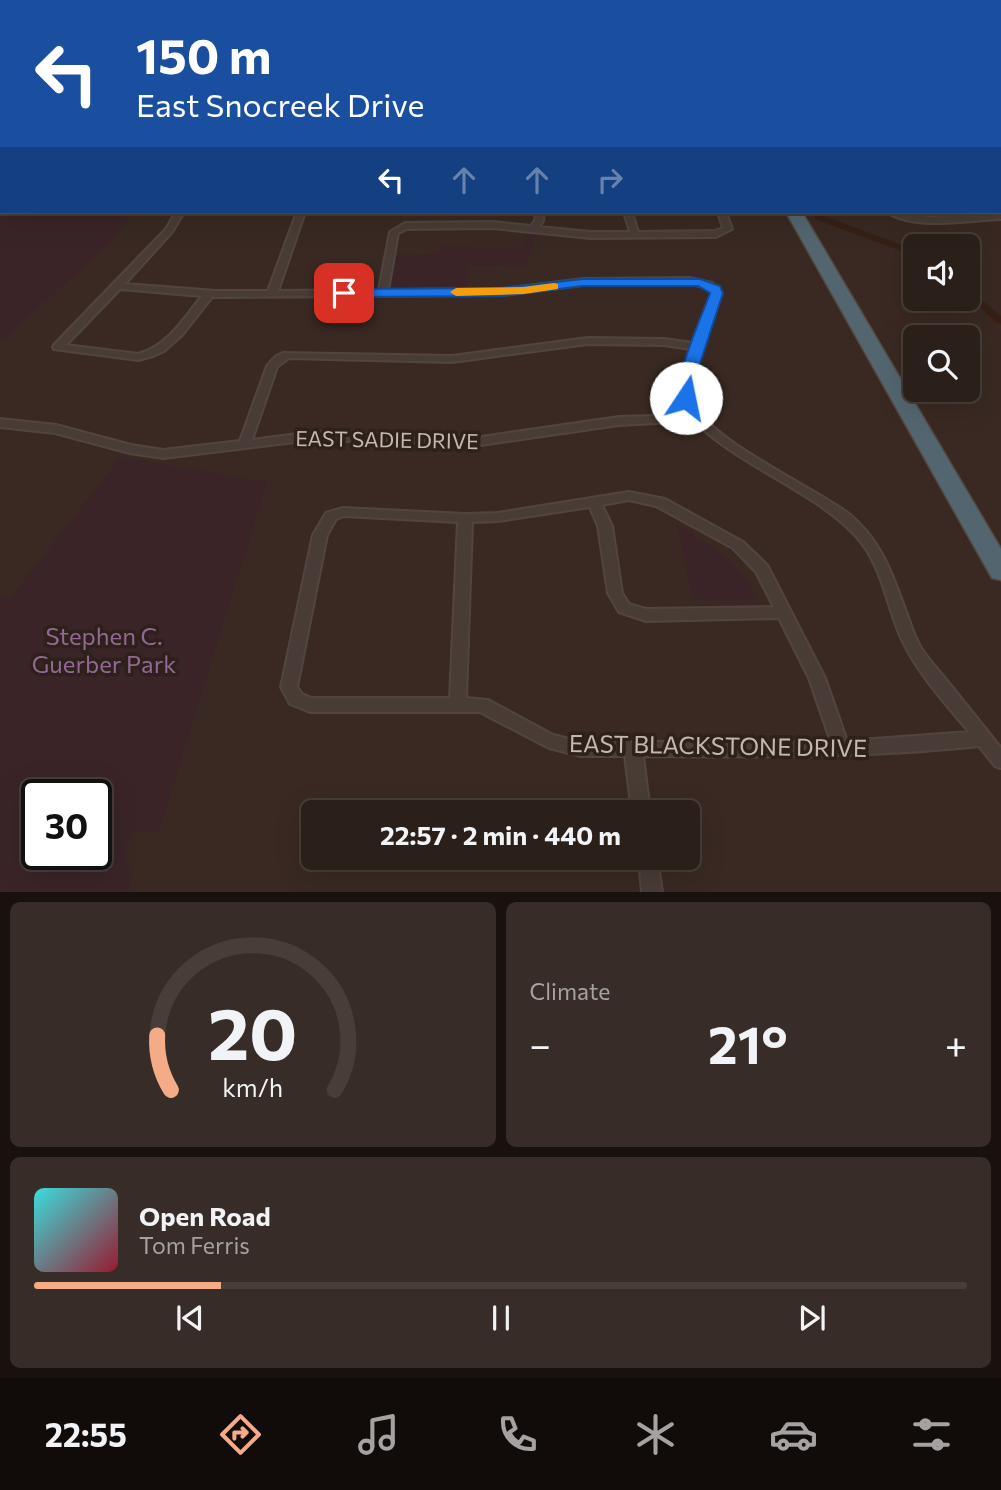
<!DOCTYPE html>
<html lang="en">
<head>
<meta charset="utf-8">
<style>
	:root { --surface:#2b1f1a; --page:#372c27; --text:#f1f3f6; --muted:#a6a2a2; --line:#473d39; --accent:#f4ab87 }
	body { margin:0; font-family:Commissioner,sans-serif; background:var(--page); color:var(--text); height:100vh; display:flex; flex-direction:column; font-size:26px; white-space:nowrap }
	* { box-sizing:border-box; margin:0 }
	p { font-size:23px; color:var(--muted) }
	.icon { flex:none; width:38px; height:38px; fill:none; stroke:currentColor; stroke-width:2; stroke-linecap:round; stroke-linejoin:round }
	.map { position:relative; height:892px; overflow:hidden }
	.details { display:flex; flex-direction:column; gap:10px; padding:10px; background:#18110e; flex:1 }
	.details>* { flex:none }
	.banner { position:absolute; left:0px; top:0px; width:1001px; height:214px; box-shadow:0 7px 28px #0002,0 0 0 2px var(--line); background:#1a4fa0; color:#fff; overflow:hidden }
	.controls { position:absolute; left:903px; top:234px; display:grid; gap:14px }
	.controls a { display:grid; place-items:center; width:77px; height:77px; border-radius:10px; background:var(--surface); box-shadow:0 7px 28px #0002,0 0 0 2px var(--line); font-size:35px }
	.speed { position:absolute; left:21px; top:779px; display:flex; gap:14px; font-size:35px; font-weight:700; text-align:center }
	.speed>* { display:grid; place-content:center; width:91px; height:91px; border-radius:50%; background:var(--surface); box-shadow:0 7px 28px #0002,0 0 0 2px var(--line); line-height:1 }
	.speed .limit { border:4px solid #111; border-radius:10px; background:#fff; color:#111 }
	.pin { position:absolute; display:grid; place-items:center; width:60px; height:60px; color:#fff; margin:-30px; border-radius:14px; box-shadow:0 4px 10px #0006 }
	.me { position:absolute; width:77px; margin:-38px; rotate:11deg; stroke-linejoin:round; filter:drop-shadow(0 0 5px #0008) }
	.turn { display:flex; align-items:center; gap:24px; height:147px; padding:0 21px; font-size:32px }
	.turn .icon { width:91px; height:91px; stroke-width:2.5 }
	.turn b { display:block; font-size:49px; line-height:60px }
	.lanes { display:flex; align-items:center; height:66px; padding:0 21px; background:#0003; justify-content:center; gap:35px; direction:ltr }
	.lanes .off { opacity:.35 }
	.big { font-size:52px; font-weight:700; line-height:1.1 }
	.details .tile { flex:1; display:flex; flex-direction:column; justify-content:center; gap:10px; min-width:0; padding:0 24px; border-radius:10px; background:var(--page) }
	.details .dial { align-items:center; gap:0 }
	.dial svg { height:182px; overflow:visible; fill:none; stroke:var(--line); stroke-width:7; stroke-linecap:round; text-anchor:middle }
	.dial text { fill:var(--text); stroke:none }
	.song { display:flex; align-items:center; gap:21px }
	.cover { width:84px; height:84px; border-radius:10px; background:linear-gradient(135deg,hsl(180 70% 55%),hsl(350 70% 35%)) }
	.played { height:7px; border-radius:4px; background:linear-gradient(90deg,var(--accent) 20%,var(--line) 20%) }
	.keys { display:flex; justify-content:space-around; direction:ltr }
	.heat { display:flex; justify-content:space-between; align-items:center; font-size:38px; direction:ltr }
	.details .tiles { flex:1; display:grid; gap:10px; grid-template-columns:1fr 1fr }
	.tile:last-child { grid-column:span 2 }
	.trip { position:absolute; left:301px; top:800px; width:399px; height:70px; border-radius:10px; background:var(--surface); box-shadow:0 7px 28px #0002,0 0 0 2px var(--line); font-weight:700; line-height:70px; text-align:center }
	.dock { display:flex; height:112px; justify-content:space-around; align-items:center; background:#110c0a; color:var(--muted) }
	.dock .icon { width:49px; height:49px }
	.dock .on { color:var(--accent) }
	.dock b { font-size:32px; color:var(--text) }
	.map>svg:first-child { display:block }
</style>
</head>
<body>
<div class="map">
<svg width="1001" height="892" viewBox="0 0 1001 892">
	<rect width="100%" height="100%" fill="#392922"/>
	<!-- green -->
	<g fill="#3a2428" fill-rule="evenodd">
		<polygon points="0,136 2,212 133,212 114,238 5,339 0,339"/>
		<polygon points="528,232 536,232 527,265 468,266 468,288 390,287 396,255 439,254 439,247 524,248"/>
		<path d="M121,457L267,482L159,831L132,832L124,853L132,880L129,891H0V596L11,597ZM96,794V854H37V794Z"/>
		<path d="M677,525C712,545 741,561 758,599L693,600Z"/>
	</g>
	<g fill="none" stroke-linecap="round" stroke-linejoin="round">
		<!-- canal -->
		<g fill="#362016" fill-rule="evenodd">
			<rect x="0" y="131" width="2" height="4"/>
			<polygon points="815,215 821,215 915,250 915,256 815,219"/>
			<polygon points="968,289 1001,316 1001,324 997,323 968,297"/>
		</g>
		<defs>
			<g id="street">
				<polygon points="509,0 513,0 514,2 509,2"/>
				<polygon points="613,0 617,0 618,2 613,2"/>
				<polygon points="788,0 793,0 795,2 789,2"/>
				<rect x="0" y="10" width="2" height="4"/>
				<rect x="0" y="37" width="2" height="4"/>
				<rect x="0" y="55" width="2" height="4"/>
				<rect x="999" y="72" width="2" height="4"/>
				<polygon points="2,81 2,85 0,86 0,82"/>
				<rect x="999" y="94" width="2" height="4"/>
				<rect x="999" y="121" width="2" height="4"/>
				<rect x="999" y="134" width="2" height="5"/>
				<rect x="999" y="177" width="2" height="4"/>
				<rect x="999" y="194" width="2" height="6"/>
				<path d="M176,212H184L172,232L125,284L216,291H268L297,212H305L278,291L379,290L390,232L405,223L492,222L531,226L535,221L536,212H544L543,221L539,227L591,232H630L624,212H632L638,232L715,231L723,228L718,212H726L732,229L716,237L591,238L492,228L407,229L398,233L388,290L503,289L583,279L689,278L712,283L722,293C714,315 686,379 692,399C702,437 815,488 849,514C880,539 892,573 905,609C910,622 914,636 921,648C929,660 939,671 948,682C966,704 983,726 1001,748V768L995,766L979,746C867,758 755,757 643,756L650,812H632L625,756H581L549,748L480,712H310L290,704L281,687L313,535L326,513L343,508L465,514L498,513L629,492L665,499L743,542L767,565L825,678L847,741L969,732C946,704 919,675 903,642C886,607 883,564 855,535C811,489 742,468 694,421L619,425L481,445L312,440L163,458L130,453L55,433L0,427V419L56,425L131,445L163,450L240,441L267,366L276,356L283,353L452,356L588,338L664,339L693,343L712,293L706,287L689,284L583,285L503,295L212,297L182,335L164,351L153,356L138,360L54,349L53,347L54,345L166,229ZM120,289L202,296C184,318 168,346 138,354L66,345ZM588,344L664,345L691,349L680,389V399L688,415L619,417L481,437L312,432L252,440L277,367L289,358L452,362ZM629,500L656,506L733,548L756,572L774,607L646,609L629,604L622,593L612,526L602,505ZM590,507L598,526L608,593L619,612L646,621L779,618L809,678L831,742H581L553,735L488,700L466,698L472,522L498,521ZM344,516L458,522L450,698H311L302,694L297,687L327,535L336,519Z"/>
				<path d="M887,212H898L929,217L1001,213V219C969,220 914,231 887,212Z"/>
				<polygon points="639,858 657,858 662,892 642,892"/>
			</g>
			<g id="secondary">
				<polygon points="17,0 25,0 17,2"/>
				<polygon points="392,0 400,0 392,2"/>
				<polygon points="947,0 957,0 958,2 949,2"/>
				<polygon points="0,18 2,18 0,24"/>
				<rect x="999" y="21" width="2" height="5"/>
			</g>
			<g id="highway">
				<polygon points="667,0 677,0 678,2 668,2"/>
				<polygon points="786,212 802,212 1001,549 1001,580 992,578 988,571"/>
			</g>
		</defs>
		<!-- street casing -->
		<use href="#street" stroke="#52453f" stroke-width="4"/>
		<!-- secondary casing -->
		<use href="#secondary" stroke="#52453f" stroke-width="3"/>
		<!-- highway casing -->
		<use href="#highway" stroke="#544740" stroke-width="3"/>
		<!-- street -->
		<use href="#street" fill="#493c36" fill-rule="evenodd"/>
		<!-- secondary -->
		<use href="#secondary" fill="#5c4c44" fill-rule="evenodd"/>
		<!-- highway -->
		<use href="#highway" fill="#53666f" fill-rule="evenodd"/>
	</g>
	<!-- route -->
	<path fill="#1a73e8" stroke="#114b97" stroke-width="2" d="M583,279H700L720,286L723,293L694,382L691,401H681C672,380 702,316 710,293L698,286H583L502,296L344,297L338,293L344,289L502,288Z"/>
	<!-- slow -->
	<polygon fill="#f59e0b" points="554,283 558,284 558,289 524,294 456,296 450,292 456,288 524,287"/>
	<g text-anchor="middle" dominant-baseline="central" stroke-width="7" stroke-linejoin="round" paint-order="stroke">
		<!-- street labels -->
		<g font-size="21" fill="#c5b7b0" stroke="#2e211b">
			<text transform="translate(387 439) rotate(1)">EAST SADIE DRIVE</text>
		</g>
		<!-- near-park labels -->
		<g font-size="24" fill="#936895" stroke="#2e211b">
			<text x="104" y="635">Stephen C.<tspan x="104" dy="28">Guerber Park</tspan></text>
		</g>
		<!-- near-street labels -->
		<g font-size="24" fill="#c5b7b0" stroke="#2e211b">
			<text transform="translate(718 745) rotate(1)">EAST BLACKSTONE DRIVE</text>
		</g>
	</g>
</svg>
<div class="controls">
<a><svg class="icon" aria-label="sound" viewBox="0 0 24 24"><path d="M4 9h4l5-4v14l-5-4H4zM17 9q2 3 0 6"/></svg></a>
<a><svg class="icon" aria-label="search" viewBox="0 0 24 24"><circle cx="10" cy="10" r="6"/><path d="M15 15l6 6"/></svg></a>
</div>
<div class="speed"><div class="limit">30</div></div>
<div class="pin" style="left:344px;top:293px;background:#d93025"><svg class="icon" aria-label="arrive" viewBox="0 0 24 24"><path d="M6 21V4h12l-3 4 3 4H6"/></svg></div>
<svg class="me" style="left:686px;top:398px" viewBox="-20 -20 40 40"><circle r="19" fill="#fff"/><path d="M0-13L10 11 0 6-10 11z" fill="#1a73e8"/></svg>
<div class="trip">22:57 · 2 min · 440 m</div>
<div class="banner">
<div class="turn"><svg class="icon" aria-label="left" viewBox="0 0 24 24"><path d="M17 20v-9H6M10 6l-5 5 5 5"/></svg><div><b>150 m</b>East Snocreek Drive</div></div>
<div class="lanes"><svg class="icon" aria-label="left" viewBox="0 0 24 24"><path d="M17 20v-9H6M10 6l-5 5 5 5"/></svg><svg class="icon off" aria-label="ahead" viewBox="0 0 24 24"><path d="M12 20V5M6 11l6-6 6 6"/></svg><svg class="icon off" aria-label="ahead" viewBox="0 0 24 24"><path d="M12 20V5M6 11l6-6 6 6"/></svg><svg class="icon off" aria-label="right" viewBox="0 0 24 24"><path d="M7 20v-9h11M14 6l5 5-5 5"/></svg></div>
</div>
</div>
<section class="details">
<div class="tiles">
<div class="tile dial"><svg viewBox="0 0 100 80">
<path d="M14 69A42 42 0 1 1 86 69"/>
<path d="M14 69A42 42 0 0 1 8 45" stroke="#f4ab87"/>
<text x="50" y="56" font-size="32" font-weight="700">20</text>
<text x="50" y="72" font-size="11">km/h</text>
</svg></div>
<div class="tile"><p>Climate</p>
<div class="heat"><a>−</a><b class="big">21°</b><a>+</a></div>
</div>
<div class="tile">
<div class="song"><i class="cover"></i><div><b>Open Road</b><p>Tom Ferris</p></div></div>
<div class="played"></div>
<div class="keys"><svg class="icon" aria-label="previous" viewBox="0 0 24 24"><path d="M18 5L8 12l10 7zM5 5v14"/></svg><svg class="icon" aria-label="pause" viewBox="0 0 24 24"><path d="M8 5v14M16 5v14"/></svg><svg class="icon" aria-label="next" viewBox="0 0 24 24"><path d="M6 5l10 7-10 7zM19 5v14"/></svg></div>
</div>
</div>
</section>
<nav class="dock">
<b>22:55</b>
<svg class="icon on" aria-label="directions" viewBox="0 0 24 24"><path d="M12 3l9 9-9 9-9-9zM9 14v-3h6M13 9l2 2-2 2"/></svg>
<svg class="icon" aria-label="music" viewBox="0 0 24 24"><path d="M9 18V5l10-2v13"/><circle cx="6" cy="18" r="3"/><circle cx="16" cy="16" r="3"/></svg>
<svg class="icon" aria-label="phone" viewBox="0 0 24 24"><path d="M5 4h4l2 5-3 2q2 4 5 5l2-3 5 2v4C11 20 4 13 5 4z"/></svg>
<svg class="icon" aria-label="climate" viewBox="0 0 24 24"><path d="M12 3v18M4 7l16 10M4 17L20 7"/></svg>
<svg class="icon" aria-label="car" viewBox="0 0 24 24"><path d="M5 17H2v-5l4-1 3-4h7l3 4 3 1v5h-3M9 17h6M6 11h13"/><circle cx="7" cy="17" r="2"/><circle cx="17" cy="17" r="2"/></svg>
<svg class="icon" aria-label="filters" viewBox="0 0 24 24"><path d="M4 7h16M4 17h16"/><circle cx="9" cy="7" r="2"/><circle cx="15" cy="17" r="2"/></svg>
</nav>
</body>
</html>
